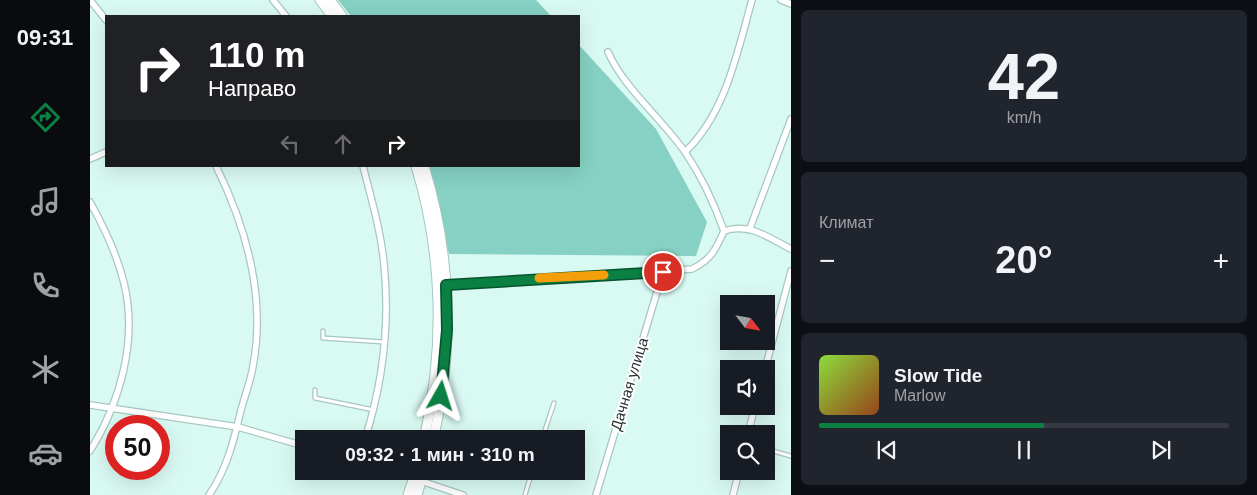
<!DOCTYPE html>
<html lang="ru">
<head>
<meta charset="utf-8">
<style>
	:root { --surface:#171b24; --page:#20242c; --text:#f1f3f6; --muted:#9ea1a6; --line:#363941; --accent:#0b8043 }
	body { margin:0; font-family:Helvetica,sans-serif; background:var(--page); color:var(--text); height:100vh; display:flex; flex-direction:column; font-size:19px; white-space:nowrap }
	* { box-sizing:border-box; margin:0 }
	p { font-size:16px; color:var(--muted) }
	.icon { flex:none; width:28px; height:28px; fill:none; stroke:currentColor; stroke-width:2; stroke-linecap:round; stroke-linejoin:round }
	.map { position:relative; flex:1; overflow:hidden }
	.panel { display:flex; flex-direction:column; gap:10px; padding:10px; background:#0d0f14; width:466px }
	.panel>* { flex:none }
	.banner { position:absolute; left:15px; top:15px; width:475px; height:152px; border-radius:0px; box-shadow:0 5px 20px #0002; background:#202124; color:#fff; overflow:hidden }
	.needle { width:32px; rotate:121deg }
	.buttons { position:absolute; left:630px; top:295px; display:grid; gap:10px }
	.buttons a { display:grid; place-items:center; width:55px; height:55px; border-radius:0px; background:var(--surface); box-shadow:0 5px 20px #0002; font-size:25px }
	.speed { position:absolute; left:15px; top:415px; display:flex; gap:10px; font-size:25px; font-weight:700; text-align:center }
	.speed>* { display:grid; place-content:center; width:65px; height:65px; border-radius:50%; background:var(--surface); box-shadow:0 5px 20px #0002; line-height:1 }
	.speed .limit { border:8px solid #d22; background:#fff; color:#111 }
	.pin { position:absolute; display:grid; place-items:center; width:42px; height:42px; color:#fff; margin:-21px; border:2px solid #fff; border-radius:50%; box-shadow:0 1px 5px #0007 }
	.me { position:absolute; width:55px; margin:-28px; rotate:6deg; stroke-linejoin:round; filter:drop-shadow(0 0 4px #0008) }
	.turn { display:flex; align-items:center; gap:18px; height:105px; padding:0 20px; font-size:22px }
	.turn .icon { width:65px; height:65px; stroke-width:2.5 }
	.turn b { display:block; font-size:35px; line-height:42px }
	.lanes { display:flex; align-items:center; height:48px; padding:0 20px; background:#0003; justify-content:center; gap:25px; direction:ltr }
	.lanes .off { opacity:.35 }
	.big { font-size:38px; font-weight:600; line-height:1.1 }
	.panel .widget { flex:1; display:flex; flex-direction:column; justify-content:center; gap:8px; min-width:0; padding:0 18px; border-radius:8px; background:var(--page) }
	.panel .dial { align-items:center; gap:0 }
	.dial b { font-size:65px; line-height:1 }
	.song { display:flex; align-items:center; gap:15px }
	.cover { width:60px; height:60px; border-radius:8px; background:linear-gradient(135deg,hsl(90 70% 55%),hsl(20 70% 35%)) }
	.played { height:5px; border-radius:2px; background:linear-gradient(90deg,var(--accent) 55%,var(--line) 55%) }
	.keys { display:flex; justify-content:space-around; direction:ltr }
	.heat { display:flex; justify-content:space-between; align-items:center; font-size:28px; direction:ltr }
	.trip { position:absolute; left:205px; top:430px; width:290px; height:50px; border-radius:0px; background:var(--surface); box-shadow:0 5px 20px #0002; font-weight:600; line-height:50px; text-align:center }
	main { display:flex; flex:1; min-height:0 }
	.menu { display:flex; flex-direction:column; width:90px; justify-content:space-around; align-items:center; background:#090b0e; color:var(--muted) }
	.menu .icon { width:35px; height:35px }
	.menu .on { color:var(--accent) }
	.menu b { font-size:22px; color:var(--text) }
	.map>svg:first-child { display:block }
</style>
</head>
<body>
<main>
<nav class="menu">
<b>09:31</b>
<svg class="icon on" aria-label="directions" viewBox="0 0 24 24"><path d="M12 3l9 9-9 9-9-9zM9 14v-3h6M13 9l2 2-2 2"/></svg>
<svg class="icon" aria-label="music" viewBox="0 0 24 24"><path d="M9 18V5l10-2v13"/><circle cx="6" cy="18" r="3"/><circle cx="16" cy="16" r="3"/></svg>
<svg class="icon" aria-label="phone" viewBox="0 0 24 24"><path d="M5 4h4l2 5-3 2q2 4 5 5l2-3 5 2v4C11 20 4 13 5 4z"/></svg>
<svg class="icon" aria-label="climate" viewBox="0 0 24 24"><path d="M12 3v18M4 7l16 10M4 17L20 7"/></svg>
<svg class="icon" aria-label="car" viewBox="0 0 24 24"><path d="M5 17H2v-5l4-1 3-4h7l3 4 3 1v5h-3M9 17h6M6 11h13"/><circle cx="7" cy="17" r="2"/><circle cx="17" cy="17" r="2"/></svg>
</nav>
<div class="map">
<svg width="701" height="495" viewBox="0 0 701 495">
	<rect width="100%" height="100%" fill="#d9faf3"/>
	<!-- green -->
	<g fill="#86d1c3">
		<polygon points="248,0 446,0 461,16 261,16"/>
		<polygon points="489,45 566,129 617,222 606,256 359,254 338,166 489,166"/>
	</g>
	<g fill="none" stroke-linecap="round" stroke-linejoin="round">
		<defs>
			<g id="lane">
				<polyline points="233,331 233,338 294,342"/>
				<polyline points="225,390 225,398 284,410"/>
				<polyline points="452,439 464,403"/>
				<polyline points="676,449 701,456"/>
				<polyline points="435,495 442,471"/>
			</g>
			<g id="street">
				<polyline points="0,0 16,20"/>
				<polyline points="183,0 196,16"/>
				<polyline points="691,0 701,4"/>
				<path d="M518,52C533,87 573,120 595,152C612,177 624,203 634,231"/>
				<path d="M595,152C636,113 647,53 662,0"/>
				<polyline points="0,159 16,152"/>
				<path d="M273,166C281,198 291,231 294,264C300,323 293,382 275,439"/>
				<path d="M0,202C14,227 27,254 34,283C48,340 30,403 0,451"/>
				<polyline points="660,228 701,119"/>
				<path d="M634,231C659,222 679,238 701,249"/>
				<path d="M354,285L602,269C621,260 626,249 634,231"/>
				<polyline points="675,369 701,271"/>
				<polyline points="0,405 148,427 214,446"/>
				<polyline points="658,434 665,406"/>
				<polyline points="301,471 373,495"/>
				<path d="M119,495C137,469 144,440 151,410C155,395 161,380 163,366C176,298 156,227 126,166"/>
				<polyline points="506,495 573,272"/>
				<polyline points="643,495 649,471"/>
			</g>
			<g id="secondary">
				<polyline points="230,0 242,16"/>
				<polyline points="240,0 252,16"/>
				<path d="M326,166C353,255 355,349 334,439"/>
				<path d="M334,166C361,253 365,350 343,439"/>
				<polyline points="318,495 326,471"/>
				<polyline points="327,495 334,471"/>
			</g>
		</defs>
		<!-- lane casing -->
		<use href="#lane" stroke="#a7c7c0" stroke-width="5.5"/>
		<!-- street casing -->
		<use href="#street" stroke="#a7c7c0" stroke-width="8"/>
		<!-- secondary casing -->
		<use href="#secondary" stroke="#a7c7c0" stroke-width="11"/>
		<!-- lane -->
		<use href="#lane" stroke="#fff" stroke-width="3"/>
		<!-- street -->
		<use href="#street" stroke="#fff" stroke-width="5.5"/>
		<!-- secondary -->
		<use href="#secondary" stroke="#fff" stroke-width="9"/>
	</g>
	<g fill="none" stroke-linecap="round" stroke-linejoin="round">
		<defs>
			<polyline id="route" points="351,396 357,330 356,285 573,272"/>
		</defs>
		<!-- route casing -->
		<use href="#route" stroke="#07532c" stroke-width="12"/>
		<!-- route -->
		<use href="#route" stroke="#0b8043" stroke-width="9"/>
		<!-- slow -->
		<polyline stroke="#f59e0b" stroke-width="9" points="449,278 514,275"/>
	</g>
	<g text-anchor="middle" dominant-baseline="central" stroke-width="4" stroke-linejoin="round" paint-order="stroke">
		<!-- street labels -->
		<g font-size="15" fill="#283431" stroke="#fff">
			<text transform="translate(539 384) rotate(-73)">Дачная улица</text>
		</g>
	</g>
</svg>
<div class="buttons">
<a><svg class="needle" viewBox="-14 -14 28 28"><path d="M0-13l5 13h-10z" fill="#e53935"/><path d="M0 13l5-13h-10z" fill="#9ea1a6"/></svg></a>
<a><svg class="icon" aria-label="sound" viewBox="0 0 24 24"><path d="M4 9h4l5-4v14l-5-4H4zM17 9q2 3 0 6"/></svg></a>
<a><svg class="icon" aria-label="search" viewBox="0 0 24 24"><circle cx="10" cy="10" r="6"/><path d="M15 15l6 6"/></svg></a>
</div>
<div class="speed"><div class="limit">50</div></div>
<div class="pin" style="left:573px;top:272px;background:#d93025"><svg class="icon" aria-label="arrive" viewBox="0 0 24 24"><path d="M6 21V4h12l-3 4 3 4H6"/></svg></div>
<svg class="me" style="left:351px;top:396px" viewBox="-20 -20 40 40"><path d="M0-17L14 15 0 8-14 15z" fill="#0b8043" stroke="#fff" stroke-width="4"/></svg>
<div class="trip">09:32 · 1 мин · 310 m</div>
<div class="banner">
<div class="turn"><svg class="icon" aria-label="right" viewBox="0 0 24 24"><path d="M7 20v-9h11M14 6l5 5-5 5"/></svg><div><b>110 m</b>Направо</div></div>
<div class="lanes"><svg class="icon off" aria-label="left" viewBox="0 0 24 24"><path d="M17 20v-9H6M10 6l-5 5 5 5"/></svg><svg class="icon off" aria-label="ahead" viewBox="0 0 24 24"><path d="M12 20V5M6 11l6-6 6 6"/></svg><svg class="icon" aria-label="right" viewBox="0 0 24 24"><path d="M7 20v-9h11M14 6l5 5-5 5"/></svg></div>
</div>
</div>
<section class="panel">
<div class="widget dial"><b>42</b><p>km/h</p></div>
<div class="widget"><p>Климат</p>
<div class="heat"><a>−</a><b class="big">20°</b><a>+</a></div>
</div>
<div class="widget">
<div class="song"><i class="cover"></i><div><b>Slow Tide</b><p>Marlow</p></div></div>
<div class="played"></div>
<div class="keys"><svg class="icon" aria-label="previous" viewBox="0 0 24 24"><path d="M18 5L8 12l10 7zM5 5v14"/></svg><svg class="icon" aria-label="pause" viewBox="0 0 24 24"><path d="M8 5v14M16 5v14"/></svg><svg class="icon" aria-label="next" viewBox="0 0 24 24"><path d="M6 5l10 7-10 7zM19 5v14"/></svg></div>
</div>
</section>
</main>
</body>
</html>
